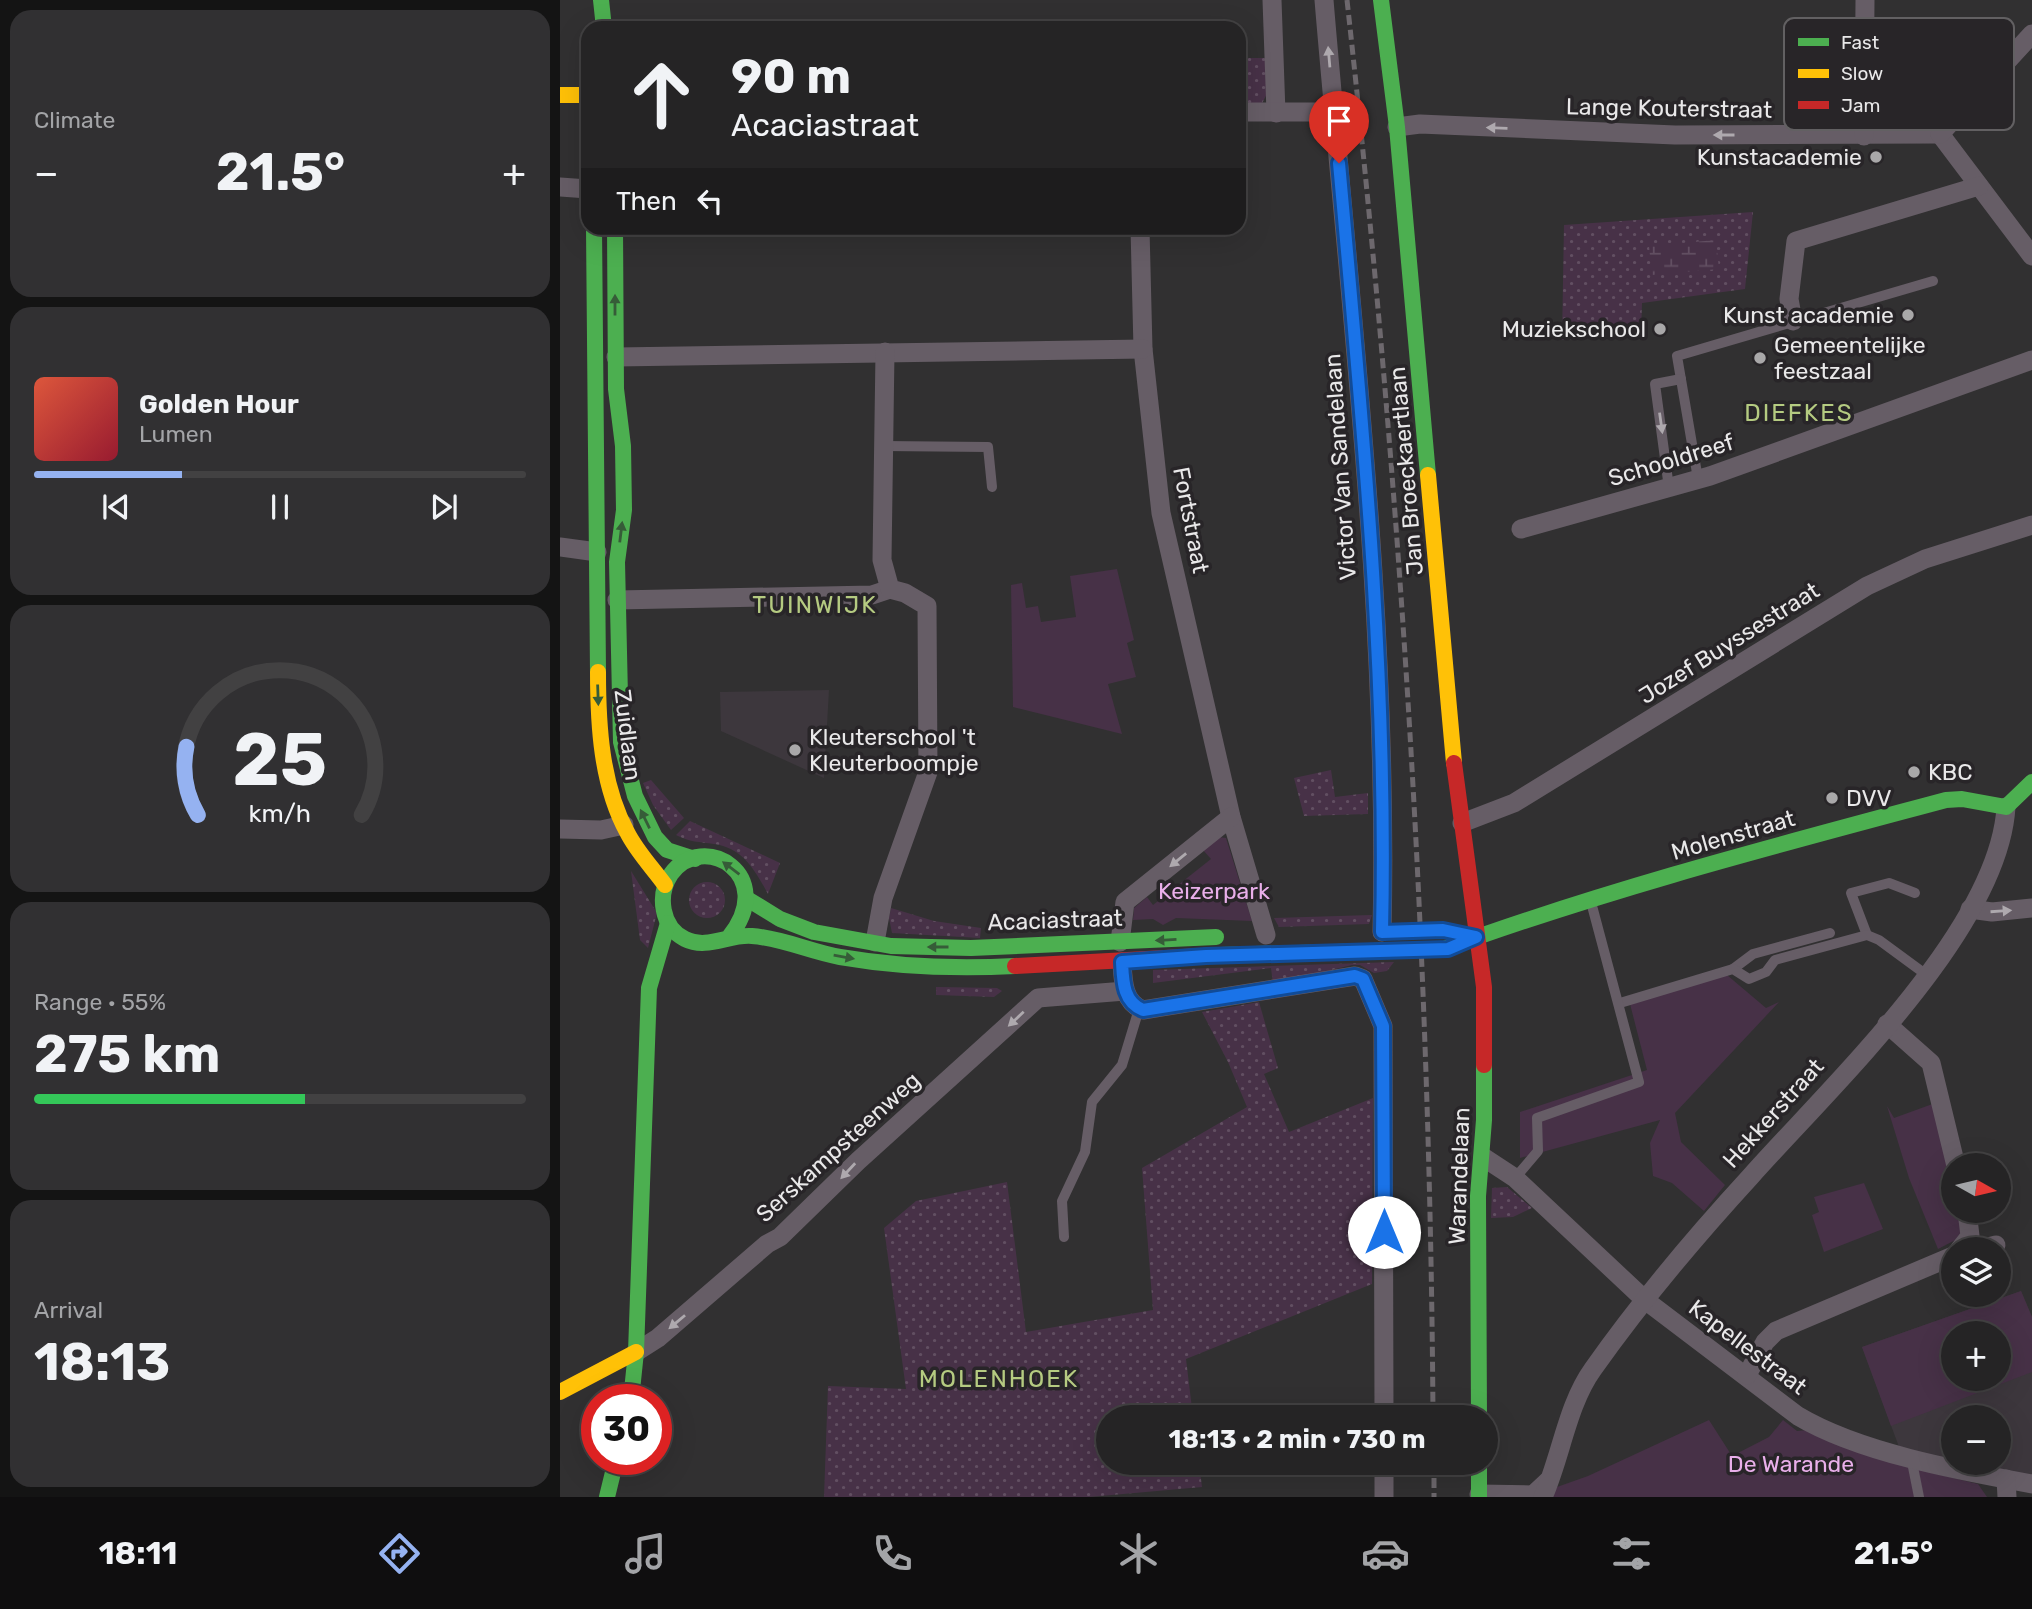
<!DOCTYPE html>
<html lang="en">
<head>
<meta charset="utf-8">
<style>
	:root { --surface:#252425; --page:#313032; --text:#f1f3f6; --muted:#a3a4a7; --line:#424142; --accent:#95b2f1 }
	body { margin:0; font-family:Rubik,sans-serif; background:var(--page); color:var(--text); height:100vh; display:flex; flex-direction:column; font-size:26px; white-space:nowrap }
	* { box-sizing:border-box; margin:0 }
	p { font-size:23px; color:var(--muted) }
	.icon { flex:none; width:38px; height:38px; fill:none; stroke:currentColor; stroke-width:2; stroke-linecap:round; stroke-linejoin:round }
	.map { position:relative; flex:1; overflow:hidden }
	.panel { display:flex; flex-direction:column; gap:10px; padding:10px; background:#141414; width:560px }
	.panel>* { flex:none }
	.top-card { position:absolute; left:21px; top:21px; width:665px; height:214px; border-radius:21px; box-shadow:0 7px 28px #0002,0 0 0 2px var(--line); background:#252425; color:var(--text); overflow:hidden }
	.needle { width:46px; rotate:98deg }
	.buttons { position:absolute; left:1381px; top:1153px; display:grid; gap:14px }
	.buttons a { display:grid; place-items:center; width:70px; height:70px; border-radius:50%; background:var(--surface); box-shadow:0 7px 28px #0002,0 0 0 2px var(--line); font-size:35px }
	.speed { position:absolute; left:21px; top:1384px; display:flex; gap:14px; font-size:35px; font-weight:700; text-align:center }
	.speed>* { display:grid; place-content:center; width:91px; height:91px; border-radius:50%; background:var(--surface); box-shadow:0 7px 28px #0002,0 0 0 2px var(--line); line-height:1 }
	.speed .limit { border:10px solid #d22; background:#fff; color:#111 }
	.pin { position:absolute; display:grid; place-items:center; width:60px; height:60px; color:#fff; margin:-72px -30px; border-radius:50% 50% 50% 0; rotate:-45deg; box-shadow:0 0 7px #0007 }
	.pin .icon { rotate:45deg }
	.me { position:absolute; width:77px; margin:-38px; rotate:0deg; stroke-linejoin:round; filter:drop-shadow(0 0 5px #0008) }
	.turn { display:flex; align-items:center; gap:24px; height:147px; padding:0 35px; font-size:32px }
	.turn .icon { width:91px; height:91px; stroke-width:2.5 }
	.turn b { display:block; font-size:49px; line-height:60px }
	.then { display:flex; align-items:center; height:66px; padding:0 35px; background:#0003; gap:14px; font-size:26px }
	.big { font-size:52px; font-weight:700; line-height:1.1 }
	.panel .card { flex:1; display:flex; flex-direction:column; justify-content:center; gap:10px; min-width:0; padding:0 24px; border-radius:21px; background:var(--page) }
	.panel .dial { align-items:center; gap:0 }
	.dial svg { height:182px; overflow:visible; fill:none; stroke:var(--line); stroke-width:7; stroke-linecap:round; text-anchor:middle }
	.dial text { fill:var(--text); stroke:none }
	.song { display:flex; align-items:center; gap:21px }
	.cover { width:84px; height:84px; border-radius:10px; background:linear-gradient(135deg,hsl(10 70% 55%),hsl(350 70% 35%)) }
	.played { height:7px; border-radius:4px; background:linear-gradient(90deg,var(--accent) 30%,var(--line) 30%) }
	.keys { display:flex; justify-content:space-around; direction:ltr }
	.heat { display:flex; justify-content:space-between; align-items:center; font-size:38px; direction:ltr }
	.charge { height:10px; border-radius:5px; background:linear-gradient(90deg,#34c759 55%,var(--line) 0) }
	.trip { position:absolute; left:536px; top:1405px; width:402px; height:70px; border-radius:35px; background:var(--surface); box-shadow:0 7px 28px #0002,0 0 0 2px var(--line); font-weight:700; line-height:70px; text-align:center }
	.dock { display:flex; height:112px; justify-content:space-around; align-items:center; background:#0f0e0f; color:var(--muted) }
	.dock .icon { width:49px; height:49px }
	.dock .current { color:var(--accent) }
	.dock b { font-size:32px; color:var(--text) }
	main { display:flex; flex:1; min-height:0 }
	.map>svg:first-child { display:block }
</style>
</head>
<body>
<main>
<section class="panel">
<div class="card"><p>Climate</p>
<div class="heat"><a>−</a><b class="big">21.5°</b><a>+</a></div>
</div>
<div class="card">
<div class="song"><i class="cover"></i><div><b>Golden Hour</b><p>Lumen</p></div></div>
<div class="played"></div>
<div class="keys"><svg class="icon" aria-label="previous" viewBox="0 0 24 24"><path d="M18 5L8 12l10 7zM5 5v14"/></svg><svg class="icon" aria-label="pause" viewBox="0 0 24 24"><path d="M8 5v14M16 5v14"/></svg><svg class="icon" aria-label="next" viewBox="0 0 24 24"><path d="M6 5l10 7-10 7zM19 5v14"/></svg></div>
</div>
<div class="card dial"><svg viewBox="0 0 100 80">
<path d="M14 69A42 42 0 1 1 86 69"/>
<path d="M14 69A42 42 0 0 1 9 39" stroke="#95b2f1"/>
<text x="50" y="56" font-size="32" font-weight="700">25</text>
<text x="50" y="72" font-size="11">km/h</text>
</svg></div>
<div class="card"><p>Range · 55%</p><b class="big">275 km</b><div class="charge"></div></div>
<div class="card"><p>Arrival</p><b class="big">18:13</b></div>
</section>
<div class="map">
<svg width="1472" height="1497" viewBox="0 0 1472 1497">
	<defs>
		<pattern id="grass-dots" width="8" height="8" patternUnits="userSpaceOnUse" patternTransform="scale(1.75)"><rect width="8" height="8" fill="#473147"/><path d="M2 2h.1M6 6h.1" fill="none" stroke="#624f62" stroke-width="1.8" stroke-linecap="round"/></pattern>
		<pattern id="wetland-marsh" width="20" height="14" patternUnits="userSpaceOnUse" patternTransform="scale(1.75)"><rect width="20" height="14" fill="#473147"/><path d="M1 5h8M5 5V1M11 12h8M15 12V8" fill="none" stroke="#624f62"/></pattern>
	</defs>
	<rect width="100%" height="100%" fill="#313031"/>
	<!-- built -->
	<g fill="#3d373d" fill-rule="evenodd">
		<polygon points="269,690 264,778 161,731 160,692"/>
		<path d="M1461,1291L1472,1317V1484L1342,1455L1302,1347ZM1393,1334H1438V1379H1393ZM1393,1418H1438V1463H1393Z"/>
	</g>
	<!-- grass -->
	<g fill="url(#grass-dots)">
		<polygon points="679,58 710,58 709,90 700,107 679,109"/>
		<polygon points="1193,212 1185,289 1082,303 1081,333 1002,340 1004,225"/>
		<polygon points="771,770 775,797 808,793 808,814 744,816 734,778"/>
		<polygon points="91,780 124,818 111,830 93,805 83,783"/>
		<path d="M130,821L220,863L208,894C195,870 183,848 154,844C140,842 129,842 116,835Z"/>
		<polygon points="71,871 97,913 88,948 80,940"/>
		<circle cx="147" cy="900" r="18"/>
		<polygon points="331,908 374,921 421,928 420,938 332,933 329,918"/>
		<polygon points="812,915 809,924 719,927 714,918"/>
		<polygon points="834,962 827,971 814,973 800,965 792,965 713,984 711,968 593,983 593,970"/>
		<polygon points="376,987 437,988 442,991 434,997 376,995"/>
		<polygon points="699,1002 718,1068 704,1074 729,1132 813,1098 812,1284 626,1359 633,1417 548,1418 548,1463 639,1463 642,1487 529,1497 264,1497 268,1386 346,1389 324,1228 356,1201 447,1182 466,1332 593,1310 582,1168 687,1107 668,1062 642,1012"/>
		<polygon points="947,1187 972,1208 953,1217 931,1218 932,1188"/>
	</g>
	<!-- wetland -->
	<polygon fill="url(#wetland-marsh)" points="1156,240 1159,269 1092,275 1089,246"/>
	<!-- green -->
	<g fill="#473147" fill-rule="evenodd">
		<polygon points="557,569 574,640 567,643 576,677 548,684 562,734 453,707 451,585 462,583 466,608 478,606 481,622 516,617 510,576"/>
		<polygon points="658,837 666,838 692,921 616,918 603,925 593,919 573,920 574,908 587,897 593,905 651,859 643,850"/>
		<polygon points="1167,975 1206,1008 1219,1002 1115,1113 1121,1142 1165,1185 1144,1211 1112,1183 1093,1176 1090,1143 1100,1120 960,1158 960,1112 1087,1070 1070,1004"/>
		<polygon points="1378,1102 1393,1170 1393,1211 1402,1211 1407,1234 1378,1249 1349,1178 1327,1106 1334,1118"/>
		<polygon points="1304,1183 1323,1229 1264,1252 1252,1215 1259,1212 1254,1197"/>
		<path d="M1461,1291L1472,1317V1372L1331,1426L1302,1347ZM1393,1334H1438V1379H1393Z"/>
		<polygon points="1149,1420 1172,1456 1209,1437 1223,1420 1237,1431 1248,1430 1361,1470 1418,1484 1427,1497 992,1497 997,1487 1028,1476"/>
	</g>
	<g fill="none" stroke-linecap="round" stroke-linejoin="round">
		<!-- lane -->
		<g stroke="#665d66" stroke-width="10">
			<polyline points="323,446 428,447 432,487"/>
			<polyline points="1138,479 1117,356 1373,281"/>
			<polyline points="1109,488 1095,384 1121,379"/>
			<polyline points="1307,935 1291,893 1329,883 1355,893"/>
			<polyline points="1173,969 1193,954 1270,933"/>
			<polyline points="1060,1003 1173,969 1189,979 1206,972 1215,960 1307,935 1319,940 1368,976"/>
			<polyline points="955,1178 978,1151 977,1118 1079,1082 1031,902"/>
			<polyline points="504,1237 502,1201 525,1152 532,1102 562,1065 579,1009"/>
			<polyline points="1351,1457 1359,1497"/>
		</g>
		<!-- street -->
		<g stroke="#665d66" stroke-width="19">
			<polyline points="712,0 716,113"/>
			<path d="M764,0C790,310 829,620 822,932"/>
			<polyline points="679,112 774,112"/>
			<polyline points="837,127 860,124 1115,135 1380,134"/>
			<polyline points="1380,134 1472,256"/>
			<polyline points="1380,134 1472,34"/>
			<polyline points="1304,136 1305,0"/>
			<polyline points="0,187 28,189"/>
			<polyline points="580,228 583,349 601,513 671,817 706,935"/>
			<polyline points="1233,321 1229,299 1236,241 1419,186"/>
			<polyline points="56,357 583,349"/>
			<polyline points="961,529 1150,476 1472,360"/>
			<polyline points="0,547 37,552"/>
			<polyline points="57,600 312,595 330,589"/>
			<polyline points="902,823 954,803 1307,586 1365,559 1472,525"/>
			<polyline points="0,829 41,830 64,825"/>
			<polyline points="1410,909 1432,912 1472,908"/>
			<polyline points="315,942 323,898 368,772 367,606 345,593 330,589 322,560 325,352"/>
			<polyline points="560,942 565,902 671,817"/>
			<path d="M562,962C563,981 563,1002 583,1010L795,976L803,979L823,1026L824,1418"/>
			<polyline points="1327,1024 1371,1063 1396,1166"/>
			<path d="M923,1157L955,1178L1085,1300L1238,1416C1300,1453 1401,1471 1472,1484"/>
			<polyline points="1399,1250 1410,1236 1407,1211"/>
			<polyline points="1417,1250 1436,1245"/>
			<polyline points="76,1352 98,1338 207,1244 220,1237 298,1161 478,998 565,991"/>
			<polyline points="1187,1375 1205,1342 1216,1331 1393,1256"/>
			<polyline points="824,1463 824,1497"/>
			<polyline points="1446,1479 1447,1497"/>
			<polyline points="919,1494 973,1495 988,1481"/>
			<path d="M983,1497C1001,1457 1007,1405 1033,1369C1081,1301 1135,1237 1191,1176C1271,1086 1439,929 1446,807"/>
		</g>
		<!-- fast -->
		<g stroke="#4caf50" stroke-width="16">
			<polyline points="41,0 44,28"/>
			<polyline points="821,0 837,127 868,475"/>
			<polyline points="34,228 38,672"/>
			<polyline points="55,228 56,389 63,446 64,510 57,562 61,742 75,796 95,837 107,850 135,859"/>
			<polyline points="189,900 220,919 254,932 331,946 411,948 656,937"/>
			<path d="M169,937C219,875 143,830 111,874C97,895 101,927 125,939C147,950 169,934 192,936C222,938 251,952 280,957C338,967 397,969 455,966"/>
			<path d="M884,949C1048,889 1218,845 1386,800L1402,799L1446,807L1472,782"/>
			<polyline points="660,955 849,950"/>
			<polyline points="71,1400 76,1352 89,988 108,923"/>
			<polyline points="919,1418 918,1196 924,1120 924,1065"/>
			<polyline points="919,1463 919,1497"/>
			<polyline points="47,1497 56,1460"/>
		</g>
		<!-- slow -->
		<g stroke="#ffc107" stroke-width="16">
			<polyline points="0,95 28,95"/>
			<polyline points="868,475 894,763"/>
			<path d="M38,672C38,725 41,784 67,832C77,852 92,867 105,885"/>
			<polyline points="0,1392 76,1352"/>
		</g>
		<!-- jam -->
		<g stroke="#c62828" stroke-width="16">
			<polyline points="894,763 924,987 924,1065"/>
			<polyline points="455,966 660,955"/>
		</g>
		<!-- rail -->
		<g stroke="#6d686d" stroke-width="5" stroke-dasharray="10 5" stroke-linecap="butt">
			<path d="M787,0C839,471 870,943 873,1418"/>
			<polyline points="874,1463 874,1497"/>
		</g>
		<!-- slow-bridge -->
		<polyline stroke="#ffc107" stroke-width="16" points="848,931 883,930"/>
	</g>
	<!-- one-way arrows -->
	<defs><path id="oneway-solid" d="M-6-.8H1V-3.2L6.5 0L1 3.2V.8H-6Z" transform="scale(1.75)"/></defs>
	<g fill="#aea9ae">
		<use href="#oneway-solid" transform="translate(769 57) rotate(-95)"/>
		<use href="#oneway-solid" transform="translate(937 128) rotate(-178)"/>
		<use href="#oneway-solid" transform="translate(1164 135) rotate(-180)"/>
		<use href="#oneway-solid" transform="translate(1101 423) rotate(82)"/>
		<use href="#oneway-solid" transform="translate(618 860) rotate(141)"/>
		<use href="#oneway-solid" transform="translate(1441 911) rotate(-4)"/>
		<use href="#oneway-solid" transform="translate(456 1019) rotate(137)"/>
		<use href="#oneway-solid" transform="translate(288 1171) rotate(133)"/>
		<use href="#oneway-solid" transform="translate(117 1322) rotate(140)"/>
	</g>
	<g fill="#365c38">
		<use href="#oneway-solid" transform="translate(55 305) rotate(-90)"/>
		<use href="#oneway-solid" transform="translate(61 532) rotate(-83)"/>
		<use href="#oneway-solid" transform="translate(38 695) rotate(88)"/>
		<use href="#oneway-solid" transform="translate(85 819) rotate(-116)"/>
		<use href="#oneway-solid" transform="translate(171 868) rotate(-143)"/>
		<use href="#oneway-solid" transform="translate(606 940) rotate(177)"/>
		<use href="#oneway-solid" transform="translate(378 947) rotate(-180)"/>
		<use href="#oneway-solid" transform="translate(284 957) rotate(10)"/>
	</g>
	<g fill="none" stroke-linecap="round" stroke-linejoin="round">
		<defs>
			<path id="route" d="M779,163C802,418 828,675 822,932L883,930L916,937L888,949L646,956L562,962C563,981 563,1002 583,1010L795,976L803,979L823,1026L824,1232"/>
		</defs>
		<!-- route casing -->
		<use href="#route" stroke="#114b97" stroke-width="18"/>
		<!-- route -->
		<use href="#route" stroke="#1a73e8" stroke-width="12"/>
	</g>
	<!-- markers -->
	<g fill="#a9a8a9" stroke="#282528" stroke-width="2.5">
		<circle cx="1316" cy="157" r="7"/>
		<circle cx="1348" cy="315" r="7"/>
		<circle cx="1100" cy="329" r="7"/>
		<circle cx="1200" cy="358" r="7"/>
		<circle cx="235" cy="750" r="7"/>
		<circle cx="1354" cy="772" r="7"/>
		<circle cx="1272" cy="798" r="7"/>
	</g>
	<g text-anchor="middle" dominant-baseline="central" stroke-width="7" stroke-linejoin="round" paint-order="stroke">
		<!-- street labels -->
		<g font-size="23" fill="#e9e8e9" stroke="#282528">
			<text transform="translate(1109 108) rotate(1)">Lange Kouterstraat</text>
			<text transform="translate(1111 460) rotate(-17)">Schooldreef</text>
			<text transform="translate(780 467) rotate(-94)">Victor Van Sandelaan</text>
			<text transform="translate(846 471) rotate(-95)">Jan Broeckaertlaan</text>
			<text transform="translate(631 520) rotate(79)">Fortstraat</text>
			<text transform="translate(1169 643) rotate(-32)">Jozef Buyssestraat</text>
			<text transform="translate(68 735) rotate(83)">Zuidlaan</text>
			<text transform="translate(1173 835) rotate(-16)">Molenstraat</text>
			<text transform="translate(495 920) rotate(-2)">Acaciastraat</text>
			<text transform="translate(1213 1113) rotate(-48)">Hekkerstraat</text>
			<text transform="translate(278 1147) rotate(-42)">Serskampsteenweg</text>
			<text transform="translate(899 1176) rotate(-88)">Warandelaan</text>
			<text transform="translate(1188 1347) rotate(37)">Kapellestraat</text>
		</g>
		<!-- poi labels -->
		<g font-size="23" fill="#e9e8e9" stroke="#282528" text-anchor="start">
			<text x="1302" y="157" text-anchor="end">Kunstacademie</text>
			<text x="1334" y="315" text-anchor="end">Kunst academie</text>
			<text x="1086" y="329" text-anchor="end">Muziekschool</text>
			<text x="1214" y="345">Gemeentelijke<tspan x="1214" dy="26">feestzaal</tspan></text>
			<text x="249" y="737">Kleuterschool 't<tspan x="249" dy="26">Kleuterboompje</tspan></text>
			<text x="1368" y="772">KBC</text>
			<text x="1286" y="798">DVV</text>
		</g>
		<!-- park labels -->
		<g font-size="23" fill="#e9afea" stroke="#282528">
			<text x="654" y="891">Keizerpark</text>
			<text x="1231" y="1464">De Warande</text>
		</g>
		<!-- neighbourhood labels -->
		<g font-size="24" letter-spacing="2" fill="#b5cb81" stroke="#282528">
			<text x="1239" y="413">DIEFKES</text>
			<text x="255" y="605">TUINWIJK</text>
			<text x="439" y="1379">MOLENHOEK</text>
		</g>
	</g>
	<!-- legend -->
	<rect x="1224" y="18" width="230" height="112" rx="10" fill="#282528" stroke="#626062" stroke-width="2"/>
	<rect x="1238" y="38" width="31" height="8" fill="#4caf50"/>
	<rect x="1238" y="69" width="31" height="9" fill="#ffc107"/>
	<rect x="1238" y="101" width="31" height="8" fill="#c62828"/>
	<g font-size="19" fill="#e9e8e9">
		<text x="1281" y="49">Fast</text>
		<text x="1281" y="80">Slow</text>
		<text x="1281" y="112">Jam</text>
	</g>
</svg>
<div class="buttons">
<a><svg class="needle" viewBox="-14 -14 28 28"><path d="M0-13l5 13h-10z" fill="#e53935"/><path d="M0 13l5-13h-10z" fill="#a3a4a7"/></svg></a>
<a><svg class="icon" aria-label="layers" viewBox="0 0 24 24"><path d="M12 4l9 5-9 5-9-5zM3 14l9 5 9-5"/></svg></a>
<a>+</a>
<a>−</a>
</div>
<div class="speed"><div class="limit">30</div></div>
<div class="pin" style="left:779px;top:163px;background:#d93025"><svg class="icon" aria-label="arrive" viewBox="0 0 24 24"><path d="M6 21V4h12l-3 4 3 4H6"/></svg></div>
<svg class="me" style="left:824px;top:1232px" viewBox="-20 -20 40 40"><circle r="19" fill="#fff"/><path d="M0-13L10 11 0 6-10 11z" fill="#1a73e8"/></svg>
<div class="trip">18:13 · 2 min · 730 m</div>
<div class="top-card">
<div class="turn"><svg class="icon" aria-label="ahead" viewBox="0 0 24 24"><path d="M12 20V5M6 11l6-6 6 6"/></svg><div><b>90 m</b>Acaciastraat</div></div>
<div class="then">Then<svg class="icon" aria-label="left" viewBox="0 0 24 24"><path d="M17 20v-9H6M10 6l-5 5 5 5"/></svg></div>
</div>
</div>
</main>
<nav class="dock">
<b>18:11</b>
<svg class="icon current" aria-label="directions" viewBox="0 0 24 24"><path d="M12 3l9 9-9 9-9-9zM9 14v-3h6M13 9l2 2-2 2"/></svg>
<svg class="icon" aria-label="music" viewBox="0 0 24 24"><path d="M9 18V5l10-2v13"/><circle cx="6" cy="18" r="3"/><circle cx="16" cy="16" r="3"/></svg>
<svg class="icon" aria-label="phone" viewBox="0 0 24 24"><path d="M5 4h4l2 5-3 2q2 4 5 5l2-3 5 2v4C11 20 4 13 5 4z"/></svg>
<svg class="icon" aria-label="climate" viewBox="0 0 24 24"><path d="M12 3v18M4 7l16 10M4 17L20 7"/></svg>
<svg class="icon" aria-label="car" viewBox="0 0 24 24"><path d="M5 17H2v-5l4-1 3-4h7l3 4 3 1v5h-3M9 17h6M6 11h13"/><circle cx="7" cy="17" r="2"/><circle cx="17" cy="17" r="2"/></svg>
<svg class="icon" aria-label="filters" viewBox="0 0 24 24"><path d="M4 7h16M4 17h16"/><circle cx="9" cy="7" r="2"/><circle cx="15" cy="17" r="2"/></svg>
<b>21.5°</b>
</nav>
</body>
</html>
